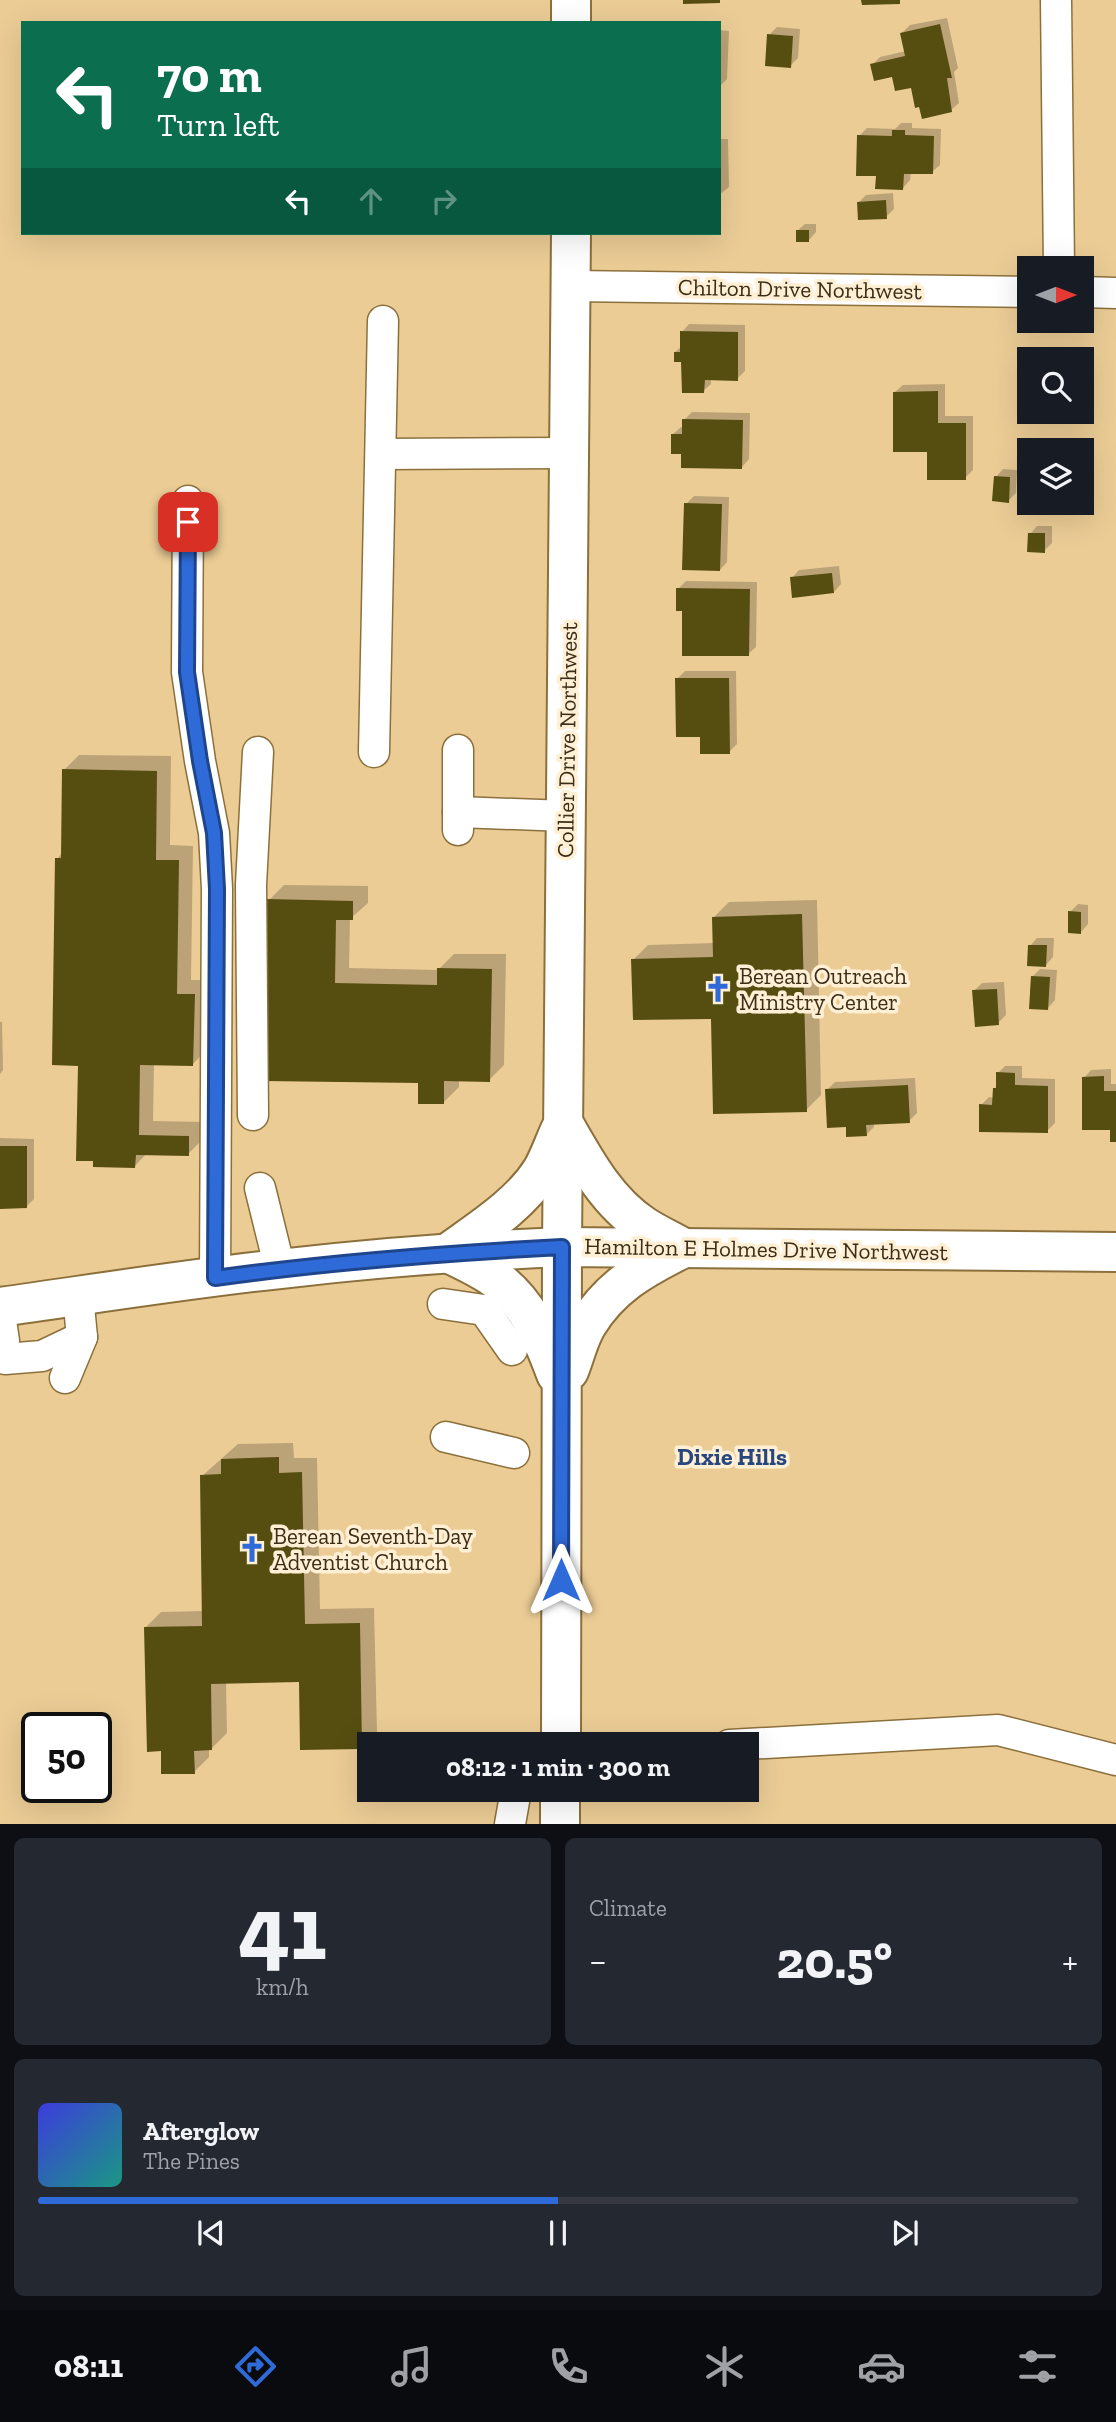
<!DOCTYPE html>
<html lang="en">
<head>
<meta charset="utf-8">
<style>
	:root { --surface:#171b24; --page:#242831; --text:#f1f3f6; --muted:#9ea1a6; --line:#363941; --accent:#2f6bd8 }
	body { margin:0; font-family:"Zilla Slab",serif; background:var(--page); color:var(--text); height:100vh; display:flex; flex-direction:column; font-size:26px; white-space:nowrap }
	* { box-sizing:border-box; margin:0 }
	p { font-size:23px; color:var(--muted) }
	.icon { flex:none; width:38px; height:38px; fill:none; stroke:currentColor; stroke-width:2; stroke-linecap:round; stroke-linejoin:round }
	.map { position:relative; height:1824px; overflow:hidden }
	.side { display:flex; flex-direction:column; gap:14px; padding:14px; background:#0d0f14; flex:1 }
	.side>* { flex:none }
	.banner { position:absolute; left:21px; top:21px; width:700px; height:214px; border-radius:0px; box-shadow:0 7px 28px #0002; background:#0b6e4f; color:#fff; overflow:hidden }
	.needle { width:46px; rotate:90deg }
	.buttons { position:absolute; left:1017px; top:256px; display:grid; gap:14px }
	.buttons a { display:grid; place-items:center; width:77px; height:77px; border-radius:0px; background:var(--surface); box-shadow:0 7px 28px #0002; font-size:35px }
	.speed { position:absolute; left:21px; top:1712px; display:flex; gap:14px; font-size:35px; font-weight:700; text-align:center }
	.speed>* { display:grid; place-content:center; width:91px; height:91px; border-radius:50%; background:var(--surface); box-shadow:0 7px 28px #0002; line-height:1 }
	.speed .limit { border:4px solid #111; border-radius:10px; background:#fff; color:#111 }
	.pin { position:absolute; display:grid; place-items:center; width:60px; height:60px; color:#fff; margin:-30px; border-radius:14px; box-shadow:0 4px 10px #0006 }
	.me { position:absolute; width:77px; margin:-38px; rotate:0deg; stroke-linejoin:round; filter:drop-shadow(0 0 5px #0008) }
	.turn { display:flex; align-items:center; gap:24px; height:147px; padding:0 21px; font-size:32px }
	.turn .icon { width:91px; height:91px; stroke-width:2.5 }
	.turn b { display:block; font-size:49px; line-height:60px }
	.lanes { display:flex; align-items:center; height:66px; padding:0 21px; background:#0003; justify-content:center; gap:35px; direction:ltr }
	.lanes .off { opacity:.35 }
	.big { font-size:52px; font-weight:800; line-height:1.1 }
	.side .tile { flex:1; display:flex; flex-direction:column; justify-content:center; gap:10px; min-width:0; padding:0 24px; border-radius:10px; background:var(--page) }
	.side .dial { align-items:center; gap:0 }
	.dial b { font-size:91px; line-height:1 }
	.song { display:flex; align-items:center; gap:21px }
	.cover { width:84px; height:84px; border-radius:10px; background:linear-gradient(135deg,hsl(240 70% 55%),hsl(170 70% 35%)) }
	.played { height:7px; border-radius:4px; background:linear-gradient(90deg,var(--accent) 50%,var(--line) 50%) }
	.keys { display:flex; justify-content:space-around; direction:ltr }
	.heat { display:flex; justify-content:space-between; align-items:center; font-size:38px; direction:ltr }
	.side .tiles { flex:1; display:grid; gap:14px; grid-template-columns:1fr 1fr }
	.tile:last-child { grid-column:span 2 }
	.trip { position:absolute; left:357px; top:1732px; width:402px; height:70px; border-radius:0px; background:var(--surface); box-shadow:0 7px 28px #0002; font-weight:800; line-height:70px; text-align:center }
	.dock { display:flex; height:112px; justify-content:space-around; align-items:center; background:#090b0e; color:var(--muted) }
	.dock .icon { width:49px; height:49px }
	.dock .on { color:var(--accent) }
	.dock b { font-size:32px; color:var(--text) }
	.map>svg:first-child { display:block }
</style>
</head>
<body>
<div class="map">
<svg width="1116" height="1824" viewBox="0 0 1116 1824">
	<rect width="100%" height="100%" fill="#ebcc95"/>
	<!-- shadow -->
	<g fill="#0003">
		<polygon points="947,18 958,68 954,72 959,103 951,110 912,86 872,65 880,57 906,51 902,33 910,25"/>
		<polygon points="777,27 800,29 798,58 790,66 769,35"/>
		<polygon points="719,30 729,31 727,79 719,87"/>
		<polygon points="901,123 912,123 912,128 941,129 940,165 932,172 911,172 910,180 903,188 878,175 859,136 867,128 895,129"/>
		<polygon points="719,139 728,139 729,187 719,195 719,210"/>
		<polygon points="893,193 894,209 886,217 859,202 866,195"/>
		<polygon points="805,224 816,224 816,232 809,240 797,231"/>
		<polygon points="689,324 745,325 745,371 737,379 711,379 711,384 703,391 675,352 682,346 682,332"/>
		<polygon points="945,384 945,416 973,416 973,470 965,478 929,450 895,392 903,385"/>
		<polygon points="692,412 750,413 749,459 742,467 683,452 673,434 681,427 684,427 684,420"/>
		<polygon points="1003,469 1017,470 1016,493 1008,501 996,477"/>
		<polygon points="694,496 729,497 727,562 720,570 686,504"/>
		<polygon points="1037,526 1052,526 1052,543 1044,551 1030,534"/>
		<polygon points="839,566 841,584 834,592 792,578 799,570"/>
		<polygon points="686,581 757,582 756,647 748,654 684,609 678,589"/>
		<polygon points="685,671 736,671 737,744 729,752 677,679"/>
		<polygon points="79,755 171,756 170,845 193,846 191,980 209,980 208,1048 193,1064 154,1063 153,1121 204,1122 203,1139 188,1154 147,1153 135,1166 80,1064 57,859 63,852 64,770"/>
		<polygon points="284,885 368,886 368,903 350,919 349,968 438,970 454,954 506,954 504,1065 489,1080 459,1079 459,1087 443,1103 420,1082 266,1079 269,900"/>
		<polygon points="817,900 821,1095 806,1110 713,1017 633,960 648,945 714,943 714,917 729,902"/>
		<polygon points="1078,904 1088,905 1088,924 1081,932 1070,912"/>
		<polygon points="1037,938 1054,938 1053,957 1046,965 1030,946"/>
		<polygon points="1040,969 1057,970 1055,1000 1048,1008 1032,977"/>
		<polygon points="1004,982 1006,1015 998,1023 974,991 982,983"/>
		<polygon points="0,1022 2,1022 3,1070 0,1074"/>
		<polygon points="1005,1066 1022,1066 1022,1078 1055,1079 1055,1123 1047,1131 981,1105 989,1097 994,1098 998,1073"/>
		<polygon points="1111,1069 1111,1084 1116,1084 1116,1140 1084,1078 1091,1070"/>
		<polygon points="915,1078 917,1113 909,1121 874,1123 874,1127 866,1135 848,1125 827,1090 835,1082"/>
		<polygon points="0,1138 34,1139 34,1199 26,1207 0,1196"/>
		<polygon points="293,1443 294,1458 317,1458 320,1609 374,1608 377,1732 362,1747 300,1681 226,1682 227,1733 212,1748 209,1749 209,1757 194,1772 162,1749 146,1627 161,1612 204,1611 202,1476 238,1444"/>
	</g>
	<!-- building -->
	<g fill="#564e11">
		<polygon points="683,0 720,0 720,3 683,4"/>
		<polygon points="861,0 900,0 900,4 862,5"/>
		<polygon points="940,24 952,78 947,78 952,112 922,119 919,107 915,108 911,88 895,91 892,77 874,81 870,64 905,56 900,33"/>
		<polygon points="767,34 793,36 791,68 765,66"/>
		<polygon points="892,130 905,130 905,135 934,136 933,174 904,174 903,190 875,189 876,176 856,176 857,135 892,136"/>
		<polygon points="886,200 887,219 858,220 857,202"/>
		<rect x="796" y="230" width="13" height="12"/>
		<polygon points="680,331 738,332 738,381 705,380 704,393 682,393 681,362 674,362 674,352 680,352"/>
		<polygon points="938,391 938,423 966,423 966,480 927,480 927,452 893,452 893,392"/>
		<polygon points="682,419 743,420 742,469 681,468 681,454 671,454 671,434 682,434"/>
		<polygon points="994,476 1010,477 1009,503 992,501"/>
		<polygon points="684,503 722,504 720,571 682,570"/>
		<polygon points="1028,533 1045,533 1045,553 1027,552"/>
		<polygon points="832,573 834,593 792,598 790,577"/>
		<polygon points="676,588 750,589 749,656 682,656 682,611 676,611"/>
		<polygon points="675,678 729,678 730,754 700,754 700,737 676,737"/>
		<polygon points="62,769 157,771 156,860 179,860 177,994 195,994 193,1066 140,1065 139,1135 189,1136 189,1156 136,1155 135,1168 93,1167 93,1161 76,1161 78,1066 52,1065 55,858 61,858"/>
		<polygon points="267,899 353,901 353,920 336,920 335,983 437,985 437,968 492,969 490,1082 444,1081 444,1104 418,1104 418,1083 264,1081"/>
		<polygon points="1068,911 1081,912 1081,934 1068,933"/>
		<polygon points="802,914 807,1112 713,1114 711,1019 633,1020 631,959 713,957 712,917"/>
		<polygon points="1028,945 1047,945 1046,967 1027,966"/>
		<polygon points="1031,976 1050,977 1048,1010 1029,1009"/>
		<polygon points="997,989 999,1025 975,1027 972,990"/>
		<polygon points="996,1072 1015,1073 1015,1085 1048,1086 1048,1133 979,1132 979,1104 992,1105 993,1088 996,1088"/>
		<polygon points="1104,1076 1104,1091 1116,1091 1116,1142 1110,1142 1110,1130 1082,1130 1082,1077"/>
		<polygon points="908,1085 910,1123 866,1125 867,1136 846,1137 846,1127 827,1128 825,1089"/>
		<polygon points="0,1146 27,1146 27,1208 0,1209"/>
		<polygon points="279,1457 279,1473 302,1472 305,1624 360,1623 362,1749 300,1750 299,1682 211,1684 212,1750 194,1751 195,1774 161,1774 161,1751 147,1752 144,1627 202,1626 200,1475 221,1474 221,1459"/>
	</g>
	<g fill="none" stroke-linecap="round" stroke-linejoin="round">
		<defs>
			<g id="minor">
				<polyline points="1056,0 1059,268"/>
				<polyline points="571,286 1029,292"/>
				<polyline points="1082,292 1116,293"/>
				<polyline points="381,454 570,453"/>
				<polyline points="188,501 187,672 200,761 214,833 217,889 215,1277"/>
				<polyline points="374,752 383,321"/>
				<polyline points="458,812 566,816"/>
				<polyline points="458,830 458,750"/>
				<polyline points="253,1115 251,885 258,752"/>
				<polyline points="260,1188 280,1269"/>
				<polyline points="443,1304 484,1310 512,1350"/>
				<polyline points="0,1314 4,1341"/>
				<polyline points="5,1359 42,1356 82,1337"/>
				<polyline points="65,1378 82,1337 78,1296"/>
				<polyline points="446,1437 514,1453"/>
				<polyline points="729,1745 998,1730 1116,1760"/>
				<polyline points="510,1824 516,1790"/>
			</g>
			<g id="major">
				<polyline points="571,0 571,23"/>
				<path d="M564,1124C585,1161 607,1202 644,1226C656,1234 670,1240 682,1247"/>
				<path d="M448,1253C462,1260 478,1267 491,1276C526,1298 542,1336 556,1374"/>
				<path d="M448,1253C481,1229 520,1205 542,1170C549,1158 554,1143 560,1130"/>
				<path d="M0,1307C93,1294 187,1279 280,1269C374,1258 468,1251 562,1247L1116,1252"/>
				<path d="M569,1371C575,1356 579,1338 587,1325C610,1287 642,1269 680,1250"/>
				<polyline points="561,1745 562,1247 571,233"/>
				<polyline points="560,1824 560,1790"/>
			</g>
		</defs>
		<!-- minor casing -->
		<use href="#minor" stroke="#8c703c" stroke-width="33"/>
		<!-- major casing -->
		<use href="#major" stroke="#8c703c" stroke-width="42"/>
		<!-- minor -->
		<use href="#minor" stroke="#fff" stroke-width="30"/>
		<!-- major -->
		<use href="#major" stroke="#fff" stroke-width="38"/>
	</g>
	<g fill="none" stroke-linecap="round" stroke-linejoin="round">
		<defs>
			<path id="route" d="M188,522L187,672L200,761L214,833L217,889L215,1278C330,1262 446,1253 562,1247L561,1580"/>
		</defs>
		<!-- route casing -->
		<use href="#route" stroke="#1f468c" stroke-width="18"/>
		<!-- route -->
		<use href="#route" stroke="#2f6bd8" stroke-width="12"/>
	</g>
	<!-- icons -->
	<defs>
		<symbol id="church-bare" viewBox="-9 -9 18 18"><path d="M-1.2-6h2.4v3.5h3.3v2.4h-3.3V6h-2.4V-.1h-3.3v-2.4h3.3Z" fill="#2f6bd8" stroke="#ffefd4" stroke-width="2.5" paint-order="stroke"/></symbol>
	</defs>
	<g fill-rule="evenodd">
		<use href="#church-bare" x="699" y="970" width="38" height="38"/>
		<use href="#church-bare" x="233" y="1530" width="38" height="38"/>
	</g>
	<g text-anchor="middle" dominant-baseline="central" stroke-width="7" stroke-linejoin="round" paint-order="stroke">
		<!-- street labels -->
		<g font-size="23" fill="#3a2e18" stroke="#ffefd4">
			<text transform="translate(800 289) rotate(1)">Chilton Drive Northwest</text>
			<text transform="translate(567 740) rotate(-89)">Collier Drive Northwest</text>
			<text transform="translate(766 1249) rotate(1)">Hamilton E Holmes Drive Northwest</text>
		</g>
		<!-- poi labels -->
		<g font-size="23" fill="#3a2e18" stroke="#ffefd4" text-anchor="start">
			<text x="739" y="976">Berean Outreach<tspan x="739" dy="26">Ministry Center</tspan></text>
			<text x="273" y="1536">Berean Seventh-Day<tspan x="273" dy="26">Adventist Church</tspan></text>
		</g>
		<!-- neighbourhood labels -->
		<g font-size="24" font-weight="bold" fill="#29477f" stroke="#ffefd4">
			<text x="732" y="1456">Dixie Hills</text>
		</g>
	</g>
</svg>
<div class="buttons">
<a><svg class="needle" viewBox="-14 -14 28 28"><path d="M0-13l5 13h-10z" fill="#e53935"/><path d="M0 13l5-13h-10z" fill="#9ea1a6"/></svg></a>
<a><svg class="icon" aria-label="search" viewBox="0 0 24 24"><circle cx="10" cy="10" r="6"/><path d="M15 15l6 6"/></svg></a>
<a><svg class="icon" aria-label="layers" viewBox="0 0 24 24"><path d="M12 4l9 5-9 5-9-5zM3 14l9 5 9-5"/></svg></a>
</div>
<div class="speed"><div class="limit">50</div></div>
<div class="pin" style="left:188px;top:522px;background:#d93025"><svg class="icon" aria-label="arrive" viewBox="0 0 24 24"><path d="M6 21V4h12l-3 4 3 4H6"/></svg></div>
<svg class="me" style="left:561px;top:1580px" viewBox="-20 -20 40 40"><path d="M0-17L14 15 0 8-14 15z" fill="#2f6bd8" stroke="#fff" stroke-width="4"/></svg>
<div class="trip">08:12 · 1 min · 300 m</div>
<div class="banner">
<div class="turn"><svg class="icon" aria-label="left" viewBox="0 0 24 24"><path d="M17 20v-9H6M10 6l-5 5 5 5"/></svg><div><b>70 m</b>Turn left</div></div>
<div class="lanes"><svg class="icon" aria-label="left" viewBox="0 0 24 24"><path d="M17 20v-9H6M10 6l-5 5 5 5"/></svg><svg class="icon off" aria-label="ahead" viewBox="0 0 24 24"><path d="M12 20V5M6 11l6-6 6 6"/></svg><svg class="icon off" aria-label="right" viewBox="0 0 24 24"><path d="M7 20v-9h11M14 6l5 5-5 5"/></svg></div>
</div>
</div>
<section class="side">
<div class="tiles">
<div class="tile dial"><b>41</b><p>km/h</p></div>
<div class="tile"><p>Climate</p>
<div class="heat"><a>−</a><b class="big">20.5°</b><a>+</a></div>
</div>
<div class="tile">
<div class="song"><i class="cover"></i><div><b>Afterglow</b><p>The Pines</p></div></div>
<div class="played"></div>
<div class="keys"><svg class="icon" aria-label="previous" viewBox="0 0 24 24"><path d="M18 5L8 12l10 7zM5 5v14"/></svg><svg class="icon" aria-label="pause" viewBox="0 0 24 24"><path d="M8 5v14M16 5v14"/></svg><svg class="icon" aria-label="next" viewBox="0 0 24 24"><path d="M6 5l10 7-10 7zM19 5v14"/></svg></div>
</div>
</div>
</section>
<nav class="dock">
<b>08:11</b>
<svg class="icon on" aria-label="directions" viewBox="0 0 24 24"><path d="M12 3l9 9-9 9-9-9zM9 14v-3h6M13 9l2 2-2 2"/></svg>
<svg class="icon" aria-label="music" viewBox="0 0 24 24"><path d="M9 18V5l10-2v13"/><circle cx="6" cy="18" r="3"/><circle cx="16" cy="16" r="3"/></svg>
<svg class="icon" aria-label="phone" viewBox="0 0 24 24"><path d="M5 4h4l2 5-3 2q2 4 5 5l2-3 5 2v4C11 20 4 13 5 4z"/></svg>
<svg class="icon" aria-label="climate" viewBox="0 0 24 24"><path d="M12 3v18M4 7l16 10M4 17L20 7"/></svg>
<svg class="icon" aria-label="car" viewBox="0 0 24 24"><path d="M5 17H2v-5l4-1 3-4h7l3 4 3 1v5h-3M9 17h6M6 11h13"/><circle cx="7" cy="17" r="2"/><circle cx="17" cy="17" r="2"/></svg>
<svg class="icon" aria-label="filters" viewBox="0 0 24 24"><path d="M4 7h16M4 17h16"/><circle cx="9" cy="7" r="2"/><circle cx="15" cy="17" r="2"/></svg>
</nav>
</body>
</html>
